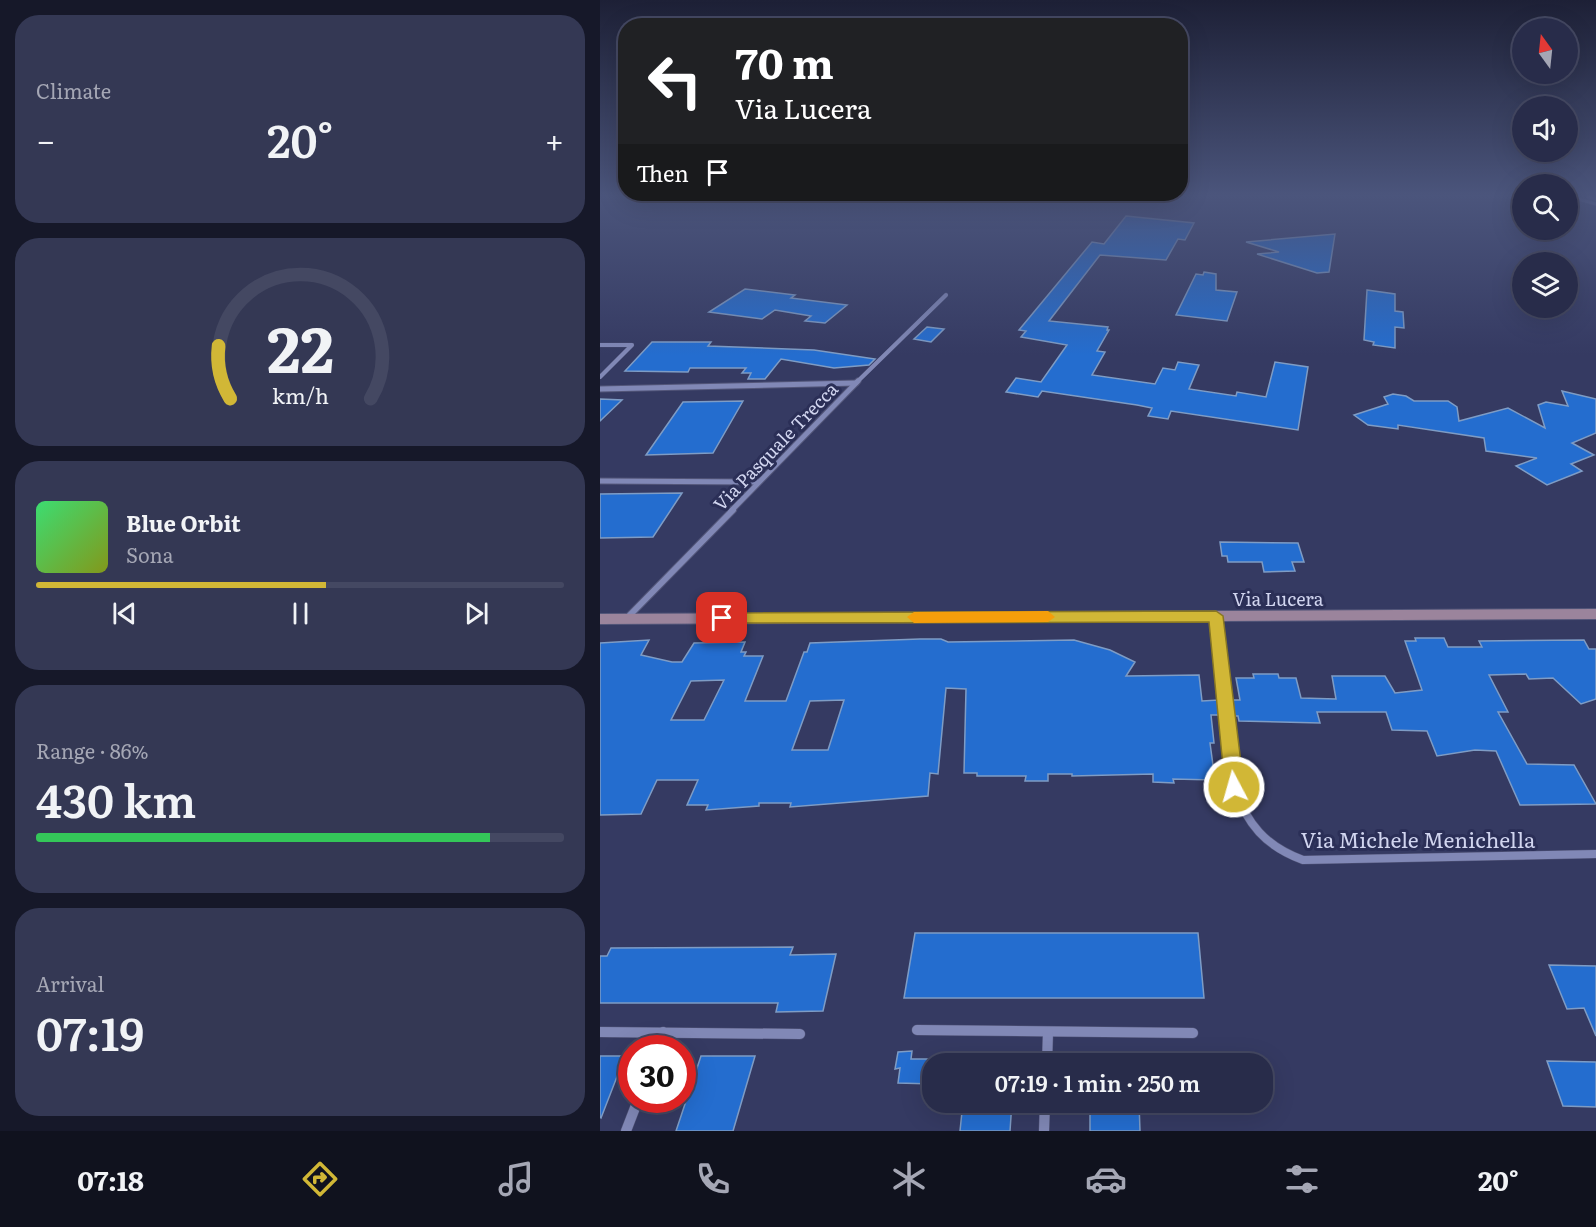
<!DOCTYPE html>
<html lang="en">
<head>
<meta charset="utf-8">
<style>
	:root { --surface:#282c4a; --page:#343854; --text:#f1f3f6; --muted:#a5a7b5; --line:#444862; --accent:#d1b736 }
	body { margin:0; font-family:Literata,serif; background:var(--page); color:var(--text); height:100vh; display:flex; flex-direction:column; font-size:22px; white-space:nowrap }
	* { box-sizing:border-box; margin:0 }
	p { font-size:20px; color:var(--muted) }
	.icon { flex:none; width:33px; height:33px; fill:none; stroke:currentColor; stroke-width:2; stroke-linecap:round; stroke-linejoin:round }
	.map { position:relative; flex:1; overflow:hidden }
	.side { display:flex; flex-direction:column; gap:15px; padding:15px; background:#161829; width:600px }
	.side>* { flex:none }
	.hud { position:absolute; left:18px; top:18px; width:570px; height:183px; border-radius:24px; box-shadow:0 6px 24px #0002,0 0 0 2px var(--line); background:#202124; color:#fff; overflow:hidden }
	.needle { width:39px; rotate:345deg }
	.controls { position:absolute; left:912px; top:18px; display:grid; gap:12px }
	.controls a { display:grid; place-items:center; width:66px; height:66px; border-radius:50%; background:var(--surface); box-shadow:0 6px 24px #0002,0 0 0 2px var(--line); font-size:30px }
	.speed { position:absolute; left:18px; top:1035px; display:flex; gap:12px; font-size:30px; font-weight:700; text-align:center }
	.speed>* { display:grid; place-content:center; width:78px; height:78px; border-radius:50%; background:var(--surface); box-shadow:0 6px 24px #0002,0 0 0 2px var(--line); line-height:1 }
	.speed .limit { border:9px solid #d22; background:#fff; color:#111 }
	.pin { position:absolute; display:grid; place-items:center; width:51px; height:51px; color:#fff; margin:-26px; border-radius:12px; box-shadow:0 3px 9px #0006 }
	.me { position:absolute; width:66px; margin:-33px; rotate:354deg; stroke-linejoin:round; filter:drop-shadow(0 0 4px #0008) }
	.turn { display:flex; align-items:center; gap:21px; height:126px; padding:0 18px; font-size:27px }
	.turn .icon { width:78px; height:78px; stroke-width:2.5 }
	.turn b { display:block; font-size:42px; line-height:51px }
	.then { display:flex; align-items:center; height:57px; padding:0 18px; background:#0003; gap:12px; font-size:22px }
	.big { font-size:45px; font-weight:600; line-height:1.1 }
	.side .card { flex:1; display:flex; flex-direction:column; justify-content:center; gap:9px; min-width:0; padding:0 21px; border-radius:24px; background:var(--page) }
	.side .dial { align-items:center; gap:0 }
	.dial svg { height:156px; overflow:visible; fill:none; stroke:var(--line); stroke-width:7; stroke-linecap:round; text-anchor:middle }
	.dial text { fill:var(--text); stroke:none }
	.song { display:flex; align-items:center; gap:18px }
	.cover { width:72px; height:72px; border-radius:9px; background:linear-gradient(135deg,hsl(140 70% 55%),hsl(70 70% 35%)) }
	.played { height:6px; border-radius:3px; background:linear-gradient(90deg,var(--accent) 55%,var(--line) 55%) }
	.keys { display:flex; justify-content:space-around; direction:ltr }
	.heat { display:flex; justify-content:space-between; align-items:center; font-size:33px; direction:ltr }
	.charge { height:9px; border-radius:4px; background:linear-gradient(90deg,#34c759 86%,var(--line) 0) }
	.trip { position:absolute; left:322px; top:1053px; width:351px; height:60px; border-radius:24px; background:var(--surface); box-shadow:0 6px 24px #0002,0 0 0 2px var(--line); font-weight:600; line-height:60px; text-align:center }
	.dock { display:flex; height:96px; justify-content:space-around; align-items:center; background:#10121e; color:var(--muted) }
	.dock .icon { width:42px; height:42px }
	.dock .current { color:var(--accent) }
	.dock b { font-size:27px; color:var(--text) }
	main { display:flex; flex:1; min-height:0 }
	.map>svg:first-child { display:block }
</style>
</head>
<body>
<main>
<section class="side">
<div class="card"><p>Climate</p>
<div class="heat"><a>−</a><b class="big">20°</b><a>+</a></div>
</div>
<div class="card dial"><svg viewBox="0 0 100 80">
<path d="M14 69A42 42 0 1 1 86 69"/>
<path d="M14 69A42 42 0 0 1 8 42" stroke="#d1b736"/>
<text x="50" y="56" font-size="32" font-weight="700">22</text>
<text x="50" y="72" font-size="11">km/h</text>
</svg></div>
<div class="card">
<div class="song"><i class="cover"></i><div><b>Blue Orbit</b><p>Sona</p></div></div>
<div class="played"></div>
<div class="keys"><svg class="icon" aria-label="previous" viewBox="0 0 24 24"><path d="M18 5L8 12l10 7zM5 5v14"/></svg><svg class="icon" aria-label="pause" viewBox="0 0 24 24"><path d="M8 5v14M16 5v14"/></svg><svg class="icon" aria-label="next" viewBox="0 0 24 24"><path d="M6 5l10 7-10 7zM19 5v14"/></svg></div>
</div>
<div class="card"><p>Range · 86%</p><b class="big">430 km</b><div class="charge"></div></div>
<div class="card"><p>Arrival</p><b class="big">07:19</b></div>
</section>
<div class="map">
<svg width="996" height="1131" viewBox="0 0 996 1131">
	<rect width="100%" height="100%" fill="#353a62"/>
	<!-- building -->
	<g fill="#246dcf" stroke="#7e9cc5" stroke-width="1.5" fill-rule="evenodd">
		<polygon points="526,216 594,223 585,240 578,239 566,260 500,255 449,321 508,327 507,330 509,330 497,351 505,352 492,375 555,384 563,368 575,370 578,362 599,365 589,389 636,396 637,392 666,397 675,362 708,367 698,430 571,411 568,419 548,416 552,408 537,405 442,391 438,397 406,392 416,378 441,382 467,345 421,337 426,331 419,330 492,242 504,244"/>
		<polygon points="735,234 729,272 717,273 657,254 679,252 646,242"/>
		<polygon points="604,272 616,274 616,290 637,292 627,321 576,315 596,274 603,275"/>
		<polygon points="145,289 195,295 191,298 247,305 225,323 205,321 211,316 175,310 162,319 109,312"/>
		<polygon points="767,290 795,294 795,311 803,312 804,328 795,327 795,348 773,345 774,342 764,340"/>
		<polygon points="327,327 344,329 331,342 314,339"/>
		<polygon points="52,342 111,342 108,346 214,350 275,359 269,365 234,368 181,359 165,379 148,379 151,373 142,373 146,368 90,368 88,372 25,371"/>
		<polygon points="962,391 996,399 996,433 972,443 994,455 971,464 982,471 947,485 916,466 937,458 886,451 884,438 798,425 798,429 768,425 754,415 788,404 784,397 793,394 806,396 814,401 848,401 857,407 859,421 908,408 945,428 938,405 946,402 968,406"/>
		<polygon points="0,399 22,400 0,421"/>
		<polygon points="143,401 113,453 46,455 83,402"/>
		<polygon points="82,493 53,537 0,538 0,494"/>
		<polygon points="620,542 698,543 704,562 692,562 695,571 664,572 662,562 628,562 627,556 622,556"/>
		<polygon points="815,638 844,638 848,647 882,647 879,641 984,640 989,649 996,649 996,699 981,704 953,678 929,679 926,674 889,675 908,712 898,712 927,764 974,765 996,804 920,805 896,751 875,750 837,756 827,731 792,730 786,712 717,712 720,723 639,721 638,716 633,716 631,700 640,700 636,678 654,678 653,674 678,674 679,678 696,678 701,698 736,699 732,676 785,676 795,693 822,690 805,641 816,641"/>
		<path d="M320,639H341L348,642L474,640L510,650L535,662L526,676L599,675L602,701L619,700L621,715H611L614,743H610L615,780L573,779L574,783L553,782V774L472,776V774H448V781H425L426,776H377V773H364L366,689L346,688L338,774L330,773L328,796L190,807L191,803H159V806L106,810L108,805H87L98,780H57L41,814L0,815V643L49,640L41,655L72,662H82L94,643L145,642L141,652H146L144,656H163L145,701H186L204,652H207L210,643ZM124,680L104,720H71L91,681ZM244,700L228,750H192L210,701Z"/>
		<polygon points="315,933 598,933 604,998 304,998"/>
		<polygon points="193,947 190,955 236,954 223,1011 176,1012 178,1003 0,1003 0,956 7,956 11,948"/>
		<polygon points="949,965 996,966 996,1036 984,1008 967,1009"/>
		<polygon points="312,1051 311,1059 333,1059 333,1084 298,1083 300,1068 295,1069 298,1052"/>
		<polygon points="0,1056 25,1056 1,1118 0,1117"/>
		<polygon points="101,1056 155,1056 133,1131 76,1131"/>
		<polygon points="947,1061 996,1062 996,1107 963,1106"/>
		<polygon points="363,1102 412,1102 410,1131 360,1131"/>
		<polygon points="490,1102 539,1102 540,1131 490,1131"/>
	</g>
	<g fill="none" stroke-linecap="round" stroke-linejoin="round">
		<defs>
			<g id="street-far5">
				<polyline points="972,197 996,204"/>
				<polyline points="988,197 996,199"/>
			</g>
			<g id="street-far4">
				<polyline points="0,345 32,345 0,377"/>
				<polyline points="257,382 346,295"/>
			</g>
			<g id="street-far3">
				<polyline points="0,389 256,383"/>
				<polyline points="0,481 158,482"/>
				<polyline points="131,511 258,381"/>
			</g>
			<g id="street-far2">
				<polyline points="616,616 622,673"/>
				<polyline points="27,618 133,510"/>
			</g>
			<path id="street-far1" d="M622,672L634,787C647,824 665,846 703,860L996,854"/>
			<g id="street">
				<polyline points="317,1030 593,1033"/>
				<polyline points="0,1032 200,1034"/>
				<polyline points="57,1048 63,1032"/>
				<polyline points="447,1064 448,1032"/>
				<polyline points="26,1131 38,1100"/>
				<polyline points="444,1131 445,1102"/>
			</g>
			<polygon id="secondary" points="996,609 996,619 0,624 0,614"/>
		</defs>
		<!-- street-far5 casing -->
		<use href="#street-far5" stroke="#535679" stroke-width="4"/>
		<!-- street-far4 casing -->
		<use href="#street-far4" stroke="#535679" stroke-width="4.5"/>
		<!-- street-far3 casing -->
		<use href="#street-far3" stroke="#535679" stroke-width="7"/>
		<!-- street-far2 casing -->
		<use href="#street-far2" stroke="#535679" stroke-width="8"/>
		<!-- street-far1 casing -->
		<use href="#street-far1" stroke="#535679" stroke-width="9"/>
		<!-- street casing -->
		<use href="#street" stroke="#535679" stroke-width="11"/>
		<!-- secondary casing -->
		<use href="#secondary" stroke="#535679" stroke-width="2"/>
		<!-- street-far5 -->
		<use href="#street-far5" stroke="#8188b6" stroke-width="3"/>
		<!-- street-far4 -->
		<use href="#street-far4" stroke="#8188b6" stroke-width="4"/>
		<!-- street-far3 -->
		<use href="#street-far3" stroke="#8188b6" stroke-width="5"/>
		<!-- street-far2 -->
		<use href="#street-far2" stroke="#8188b6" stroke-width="6"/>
		<!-- street-far1 -->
		<use href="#street-far1" stroke="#8188b6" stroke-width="8"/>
		<!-- street -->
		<use href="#street" stroke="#8188b6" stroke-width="10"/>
		<!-- secondary -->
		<use href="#secondary" fill="#9b849c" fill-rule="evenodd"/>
	</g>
	<!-- sky -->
	<linearGradient id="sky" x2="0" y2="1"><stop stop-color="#1d2036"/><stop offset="0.55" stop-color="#4b557c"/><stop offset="1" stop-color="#4b557c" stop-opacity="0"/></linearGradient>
	<rect width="996" height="355" fill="url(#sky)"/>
	<!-- route -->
	<polygon fill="#d1b736" stroke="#887723" stroke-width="1.5" points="616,611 623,616 644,787 641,792 634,795 628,792 625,787 609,622 122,623 114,618 122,613"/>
	<!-- slow -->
	<polygon fill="#f59e0b" points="448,611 455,617 448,622 314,623 307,617 314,612"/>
	<g text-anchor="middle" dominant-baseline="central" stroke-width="6" stroke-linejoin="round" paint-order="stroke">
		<!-- street labels -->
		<g font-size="18" fill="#d1d5ef" stroke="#2b2f57">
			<text transform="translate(175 446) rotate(-46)">Via Pasquale Trecca</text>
			<text x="678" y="598">Via Lucera</text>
		</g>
		<!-- near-street labels -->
		<g font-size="21" fill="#d1d5ef" stroke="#2b2f57">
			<text x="818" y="838">Via Michele Menichella</text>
		</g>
	</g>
</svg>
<div class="controls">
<a><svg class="needle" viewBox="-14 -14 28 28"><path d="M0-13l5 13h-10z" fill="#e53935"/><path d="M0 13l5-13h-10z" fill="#a5a7b5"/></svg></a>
<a><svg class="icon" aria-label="sound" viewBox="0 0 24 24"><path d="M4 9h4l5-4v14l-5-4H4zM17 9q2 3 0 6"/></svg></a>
<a><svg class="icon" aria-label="search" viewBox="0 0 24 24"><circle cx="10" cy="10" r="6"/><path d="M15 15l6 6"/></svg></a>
<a><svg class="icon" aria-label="layers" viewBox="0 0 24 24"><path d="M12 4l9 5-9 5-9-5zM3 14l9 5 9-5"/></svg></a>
</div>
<div class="speed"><div class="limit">30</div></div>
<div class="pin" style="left:122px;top:618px;background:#d93025"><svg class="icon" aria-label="arrive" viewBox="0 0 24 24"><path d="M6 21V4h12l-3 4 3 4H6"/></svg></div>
<svg class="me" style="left:634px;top:787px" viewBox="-20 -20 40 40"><circle r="17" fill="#d1b736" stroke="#fff" stroke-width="3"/><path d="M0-11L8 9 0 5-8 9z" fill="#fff"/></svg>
<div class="trip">07:19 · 1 min · 250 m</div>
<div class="hud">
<div class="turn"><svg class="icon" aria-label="left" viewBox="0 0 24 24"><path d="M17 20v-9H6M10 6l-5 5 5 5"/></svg><div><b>70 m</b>Via Lucera</div></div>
<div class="then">Then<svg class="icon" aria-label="arrive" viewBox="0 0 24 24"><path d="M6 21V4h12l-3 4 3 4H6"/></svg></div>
</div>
</div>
</main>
<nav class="dock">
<b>07:18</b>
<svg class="icon current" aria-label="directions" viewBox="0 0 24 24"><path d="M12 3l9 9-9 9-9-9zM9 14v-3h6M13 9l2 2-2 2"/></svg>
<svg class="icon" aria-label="music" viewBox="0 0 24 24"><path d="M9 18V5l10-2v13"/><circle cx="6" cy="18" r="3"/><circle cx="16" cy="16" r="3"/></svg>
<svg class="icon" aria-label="phone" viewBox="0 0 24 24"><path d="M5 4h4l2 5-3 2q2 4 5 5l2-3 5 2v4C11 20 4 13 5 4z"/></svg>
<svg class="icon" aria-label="climate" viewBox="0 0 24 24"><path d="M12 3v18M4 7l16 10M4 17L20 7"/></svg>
<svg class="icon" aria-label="car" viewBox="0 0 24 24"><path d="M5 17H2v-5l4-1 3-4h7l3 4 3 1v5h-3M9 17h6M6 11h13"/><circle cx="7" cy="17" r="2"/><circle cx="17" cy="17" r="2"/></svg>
<svg class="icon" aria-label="filters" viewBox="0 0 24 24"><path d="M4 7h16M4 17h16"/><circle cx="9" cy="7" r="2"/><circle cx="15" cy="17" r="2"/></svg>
<b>20°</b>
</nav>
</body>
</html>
